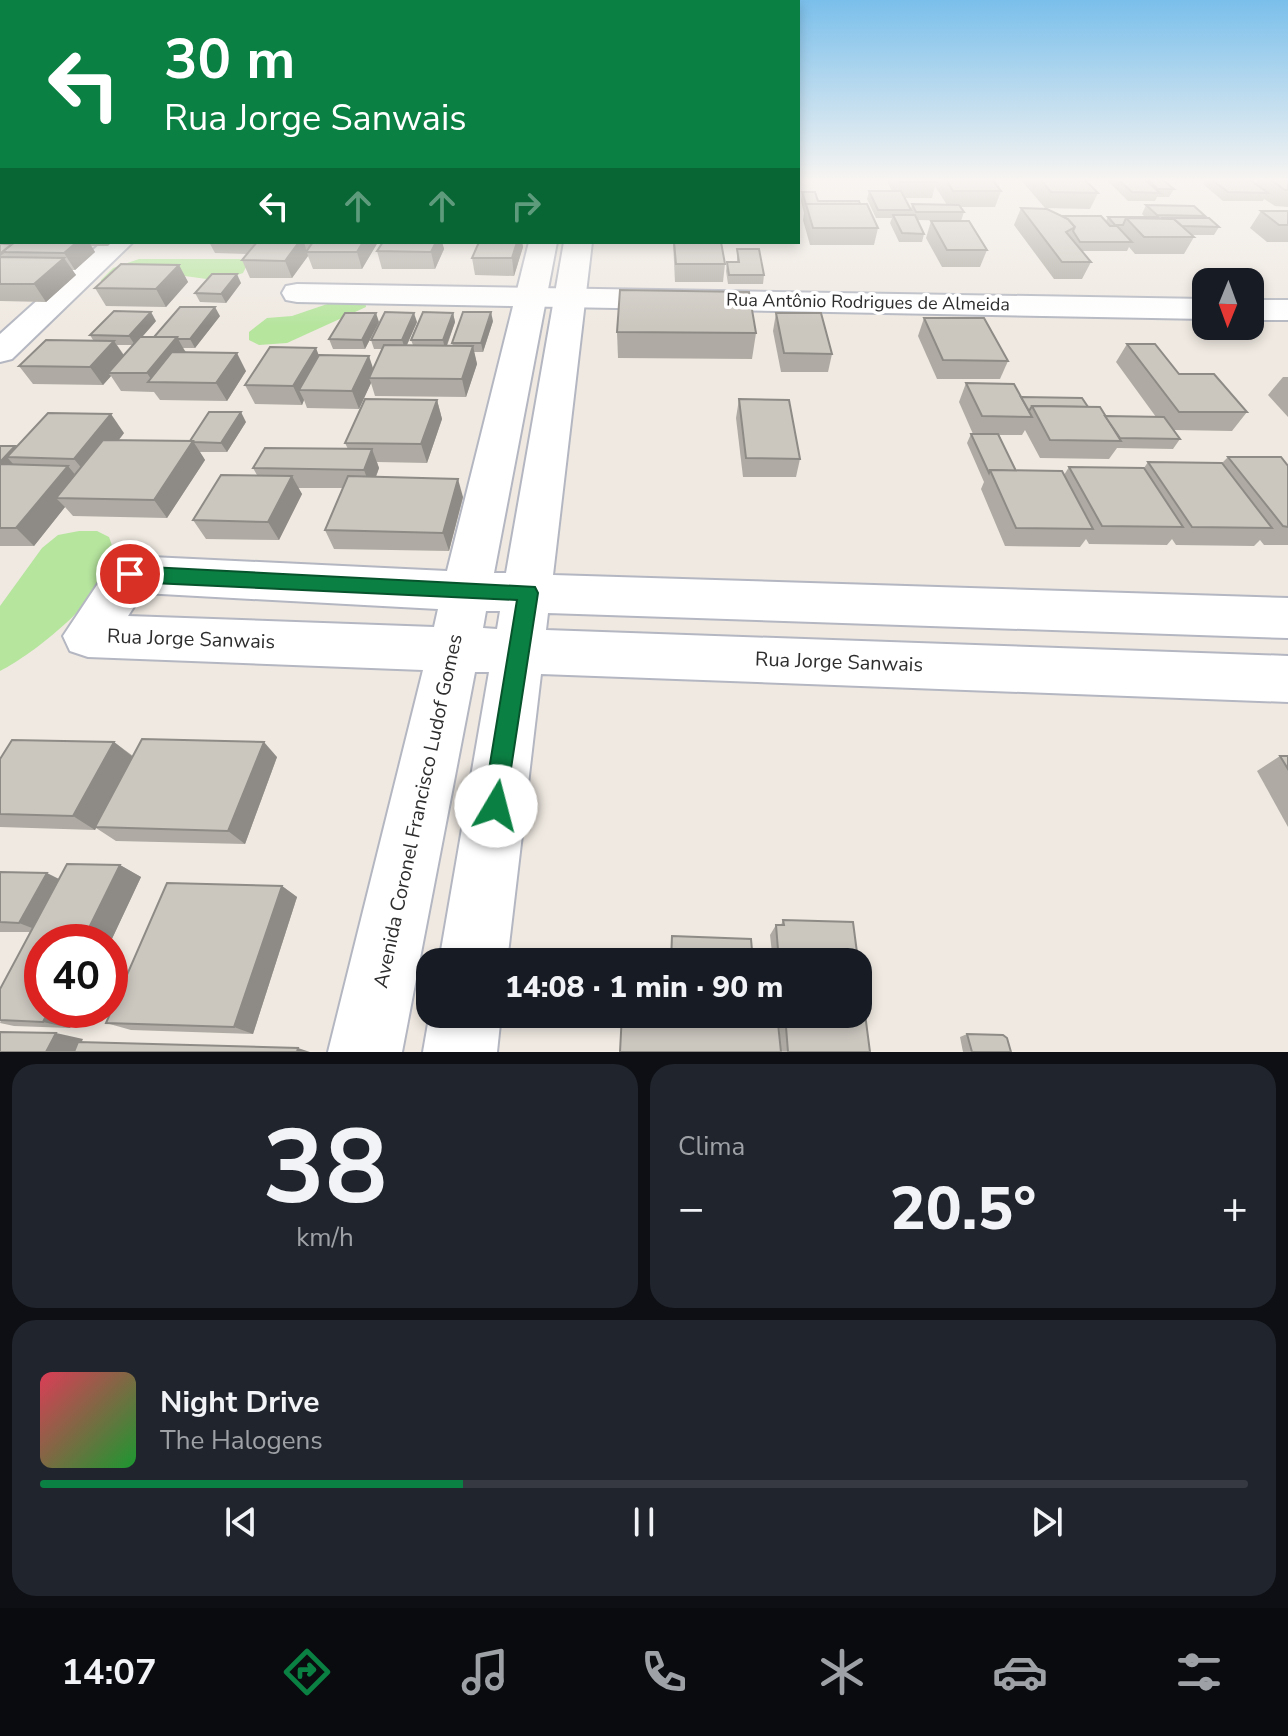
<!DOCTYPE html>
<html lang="pt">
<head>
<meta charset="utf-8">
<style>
	:root { --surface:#171b24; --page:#20242c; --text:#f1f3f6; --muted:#9ea1a6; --line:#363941; --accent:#0b8043 }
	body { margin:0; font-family:"Nunito Sans",sans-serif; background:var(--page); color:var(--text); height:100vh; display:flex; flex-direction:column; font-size:30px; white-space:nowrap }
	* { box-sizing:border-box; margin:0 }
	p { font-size:26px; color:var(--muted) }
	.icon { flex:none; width:44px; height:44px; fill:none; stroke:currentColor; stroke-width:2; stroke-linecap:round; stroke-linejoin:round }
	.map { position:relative; height:1052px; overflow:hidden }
	.drawer { display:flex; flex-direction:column; gap:12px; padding:12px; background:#0d0f14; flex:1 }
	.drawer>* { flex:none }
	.top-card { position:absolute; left:0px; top:0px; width:800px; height:244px; box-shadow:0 4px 12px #0003; background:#0b8043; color:#fff; overflow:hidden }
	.needle { width:52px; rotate:181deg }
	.controls { position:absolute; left:1192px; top:268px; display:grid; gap:16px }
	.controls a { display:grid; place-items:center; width:72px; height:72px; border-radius:16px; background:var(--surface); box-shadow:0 4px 12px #0003; font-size:40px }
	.speed { position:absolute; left:24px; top:924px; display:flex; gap:16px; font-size:40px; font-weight:700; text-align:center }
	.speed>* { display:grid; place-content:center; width:104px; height:104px; border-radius:50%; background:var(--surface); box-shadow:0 4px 12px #0003; line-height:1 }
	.speed .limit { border:12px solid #d22; background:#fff; color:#111 }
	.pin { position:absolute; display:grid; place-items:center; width:68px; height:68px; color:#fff; margin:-34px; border:4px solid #fff; border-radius:50%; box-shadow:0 2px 8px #0007 }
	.me { position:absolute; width:88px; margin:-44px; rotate:8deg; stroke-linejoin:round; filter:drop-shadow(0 0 6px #0008) }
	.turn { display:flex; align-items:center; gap:28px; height:168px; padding:0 32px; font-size:36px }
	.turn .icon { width:104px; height:104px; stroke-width:2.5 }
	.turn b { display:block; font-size:56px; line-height:68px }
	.lanes { display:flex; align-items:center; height:76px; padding:0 32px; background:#0003; justify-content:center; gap:40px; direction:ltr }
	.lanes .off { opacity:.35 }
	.big { font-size:60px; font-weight:800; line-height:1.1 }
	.drawer .widget { flex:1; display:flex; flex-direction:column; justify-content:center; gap:12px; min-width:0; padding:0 28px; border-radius:24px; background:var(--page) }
	.drawer .dial { align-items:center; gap:0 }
	.dial b { font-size:104px; line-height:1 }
	.song { display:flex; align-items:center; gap:24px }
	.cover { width:96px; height:96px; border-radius:12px; background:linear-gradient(135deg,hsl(350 70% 55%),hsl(130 70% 35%)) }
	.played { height:8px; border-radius:4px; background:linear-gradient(90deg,var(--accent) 35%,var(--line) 35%) }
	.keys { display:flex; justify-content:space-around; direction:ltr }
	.heat { display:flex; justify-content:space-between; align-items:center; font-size:44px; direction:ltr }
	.drawer .tiles { flex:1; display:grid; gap:12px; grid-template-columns:1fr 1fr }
	.widget:last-child { grid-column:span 2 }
	.trip { position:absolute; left:416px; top:948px; width:456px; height:80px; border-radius:24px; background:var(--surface); box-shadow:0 4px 12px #0003; font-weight:800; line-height:80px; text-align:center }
	.menu { display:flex; height:128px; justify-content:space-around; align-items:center; background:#090b0e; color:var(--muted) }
	.menu .icon { width:56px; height:56px }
	.menu .current { color:var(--accent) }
	.menu b { font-size:36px; color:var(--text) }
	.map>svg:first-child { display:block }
</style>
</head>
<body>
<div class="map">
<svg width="1288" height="1052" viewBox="0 0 1288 1052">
	<rect width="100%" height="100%" fill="#efe9e1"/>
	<!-- green -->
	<g fill="#b6e59e">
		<polygon points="139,259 239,259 249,261 243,273 221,281 163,273 101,286 101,280 113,268"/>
		<polygon points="342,299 365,300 366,307 287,343 259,345 249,340 249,332 267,318 292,316"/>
		<path d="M79,531H97L109,537C112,545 115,553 112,562C102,599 34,654 0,671V606L42,548L58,535Z"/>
	</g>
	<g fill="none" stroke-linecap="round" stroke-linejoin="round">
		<defs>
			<g id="minor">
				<polygon points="102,242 133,242 12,359 0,362 0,334"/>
				<polygon points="297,284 1206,299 1206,319 297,302 286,300 282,293 286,286"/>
				<rect x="1250" y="300" width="38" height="20"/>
			</g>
			<g id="tertiary">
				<path d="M529,242H557L494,573H506L564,242H592L553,575L1288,598V638L548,613L546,630L1288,656V702L541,674L507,962H439L489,672H475L402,1052H328L423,670L88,657L70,651L63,636L113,561L130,556L447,571ZM143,593L438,609L434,627L128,616ZM486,611H500L497,629L483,628Z"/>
				<polygon points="430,1012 501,1014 497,1052 423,1052"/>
			</g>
		</defs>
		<!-- minor casing -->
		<use href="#minor" stroke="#b4b7c1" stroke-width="4"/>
		<!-- tertiary casing -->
		<use href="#tertiary" stroke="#b4b7c1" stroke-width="4"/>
		<!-- minor -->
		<use href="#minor" fill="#fff" fill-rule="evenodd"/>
		<!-- tertiary -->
		<use href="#tertiary" fill="#fff" fill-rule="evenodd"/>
	</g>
	<!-- wall -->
	<g fill="#afaba4" fill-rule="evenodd">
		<polygon points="0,179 2,179 2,212 0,209"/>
		<path d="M886,179H992L1001,191L995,207H960L964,212L961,221L918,220L924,234L922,242H899L890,223L892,218H876L867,199L869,191H892ZM935,186L947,205L912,204L911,209L905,198H932Z"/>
		<polygon points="1022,179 1084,179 1098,193 1090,209 1045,208 1021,180"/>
		<polygon points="1106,179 1162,179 1174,189 1169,197 1157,197 1155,201 1128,201"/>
		<polygon points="1206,179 1249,179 1256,184 1259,179 1288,179 1288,207 1275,206 1264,199 1263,201 1223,201 1203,184"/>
		<polygon points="802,192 818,201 860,204 878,228 874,245 810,245 803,220 804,213 801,201"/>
		<polygon points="1146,205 1205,216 1203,218 1219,227 1214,235 1192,235 1194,237 1184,254 1135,254 1129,247 1127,251 1081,251 1091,262 1082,279 1054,279 1014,225 1021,208 1062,216 1106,221 1108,217 1145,217 1142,214"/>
		<polygon points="1261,211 1288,211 1288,242 1267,242 1250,228"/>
		<polygon points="931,221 987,250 980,267 942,267 926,238"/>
		<polygon points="4,242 112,242 108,246 91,246 95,252 75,270 72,270 76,275 46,302 0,301 0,244 5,244"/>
		<polygon points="209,242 378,242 362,269 313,269 308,256 292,278 250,278 242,260 247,254 215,253"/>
		<polygon points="383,242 442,242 444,249 435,269 382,269 377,251"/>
		<polygon points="479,242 522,242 523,247 514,276 475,275 472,258"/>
		<polygon points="673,242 721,242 725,264 723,282 675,282"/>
		<polygon points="737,249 764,275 763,284 728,284 726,271 727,262 737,262"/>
		<polygon points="179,265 188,282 166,307 106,306 95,288"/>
		<polygon points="241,283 226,303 200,302 195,293"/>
		<polygon points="453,313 455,322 447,346 453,346 452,343 493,321 483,352 474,352 477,364 466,397 375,396 371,383 359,409 307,408 304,400 302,405 255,404 245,385 319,356 373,369 382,349 374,349 371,340 417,322 407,345 413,345 411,340"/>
		<polygon points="776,313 832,354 828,372 781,372 773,331"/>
		<path d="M220,316L195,348H183L186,352L246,371L227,401L160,400L154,392L121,391L111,376L103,385L33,384L19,366L93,340L90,335L156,321L142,337H154ZM117,345H133L124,355Z"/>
		<polygon points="924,318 1008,361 1000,379 937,379 918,336"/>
		<polygon points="379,322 365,349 333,349 329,339"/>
		<polygon points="617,332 756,333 752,359 618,358"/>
		<polygon points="1127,344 1247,412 1232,431 1174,430 1180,439 1173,449 1117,448 1109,459 1040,458 1025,430 1022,435 999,435 1016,471 1064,475 1069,467 1144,468 1148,462 1222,463 1228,457 1288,466 1288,545 1264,545 1260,540 1254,546 1176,545 1172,539 1167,545 1089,544 1086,539 1080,547 1005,546 981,489 984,482 967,443 971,434 973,434 959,402 966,383 1021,397 1088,407 1105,416 1156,417 1116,362"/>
		<polygon points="1283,377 1288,377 1288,417 1268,395"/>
		<polygon points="739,399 800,459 796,477 743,477 736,418"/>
		<polygon points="437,400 442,419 427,463 377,462 379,468 376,477 463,497 449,551 334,549 325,530 343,488 298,488 302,494 279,540 206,539 193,520 257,475 253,468 348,449 345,443"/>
		<polygon points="246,422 227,452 200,452 205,460 167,518 73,516 65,507 34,546 0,546 0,446 16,448 124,433 119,440 190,441"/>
		<polygon points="114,742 133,756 277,757 245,844 116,841 96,828 95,830 0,827 0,759"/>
		<polygon points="1280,756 1288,756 1288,827 1257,771"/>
		<polygon points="120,865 141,877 110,943 110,942 42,1010 79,1010 70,1028 14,1026 0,1023 30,932 0,932 0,872 59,879"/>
		<polygon points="282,886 297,897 253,1034 131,1030 106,1023"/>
		<polygon points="783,920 853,922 870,1052 781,1052 778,1014 858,1014 858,962 773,962 770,935 776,925 781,925"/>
		<polygon points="967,1034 1011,1052 963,1052 960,1037"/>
	</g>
	<!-- shaded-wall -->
	<g fill="#8e8b86">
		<polygon points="2,217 2,237 1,237 2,242 0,243 0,218"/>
		<polygon points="77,242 89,242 95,252 75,270 64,253"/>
		<polygon points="299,242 304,242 308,256 292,278 285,261"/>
		<polygon points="363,242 378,242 362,269 357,252"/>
		<polygon points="436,242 442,242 444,249 435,269 431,252"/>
		<polygon points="517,242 522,242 523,247 514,276 512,258"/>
		<polygon points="64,258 76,275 46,302 34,284"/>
		<polygon points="179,265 188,282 166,307 156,289"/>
		<polygon points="237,274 241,283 226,303 221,294"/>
		<polygon points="215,307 220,316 195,348 190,339"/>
		<polygon points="151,312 156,321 135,345 129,336"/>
		<polygon points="491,312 493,321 483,352 481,343"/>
		<polygon points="376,313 379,322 365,349 362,340"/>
		<polygon points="414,313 417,322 405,349 402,340"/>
		<polygon points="453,313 455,322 445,350 443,340"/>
		<polygon points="177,337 187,355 153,382 147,373"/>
		<polygon points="114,341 126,359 108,373 111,376 103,385 90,367"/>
		<polygon points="473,346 477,364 466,397 462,379"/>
		<polygon points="316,348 323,366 299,390 304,400 302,405 293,386"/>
		<polygon points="237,353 246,371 227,401 216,383"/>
		<polygon points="369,356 375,374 369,378 371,383 359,409 352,391"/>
		<polygon points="437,400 442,419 427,463 421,444"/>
		<polygon points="241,412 246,422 227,452 221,443"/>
		<polygon points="111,414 124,433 89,477 74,459"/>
		<polygon points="193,441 205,460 167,518 154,500"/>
		<polygon points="15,446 23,456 7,457 14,465 0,480 0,462"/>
		<polygon points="372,449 379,468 371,489 364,470"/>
		<polygon points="68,466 83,484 56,498 65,507 34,546 16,528"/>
		<polygon points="292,476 302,494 279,540 268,522"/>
		<polygon points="458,479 463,497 449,551 443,533"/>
		<polygon points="114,742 133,757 95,830 73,816"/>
		<polygon points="264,742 277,757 245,844 228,831"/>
		<polygon points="120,865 141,877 110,943 110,942 82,942"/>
		<polygon points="47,873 71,885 45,933 19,923"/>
		<polygon points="282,886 297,897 253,1034 234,1027"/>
		<polygon points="49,1010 79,1010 70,1028 43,1022"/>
		<polygon points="56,1033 83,1039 77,1052 46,1052"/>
		<polygon points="298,1048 310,1052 297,1052"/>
	</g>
	<!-- building -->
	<g fill="#cbc7bf" stroke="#8e8b86" stroke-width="2">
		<polygon points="898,179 934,179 936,182 900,182"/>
		<polygon points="946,179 992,179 1001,191 953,191"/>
		<polygon points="1040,179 1084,179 1098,193 1051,192"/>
		<polygon points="1118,179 1144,179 1160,193 1132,192"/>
		<polygon points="1147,179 1162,179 1174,189 1158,189"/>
		<polygon points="1211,179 1249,179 1268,193 1228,192"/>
		<polygon points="1270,179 1288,179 1288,190 1285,190"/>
		<polygon points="869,191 901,191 911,210 878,210"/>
		<polygon points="802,192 815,192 818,201 859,201 860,204 806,204 807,207"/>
		<polygon points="806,204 867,204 878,228 813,228"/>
		<polygon points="912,204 959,205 964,212 916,212"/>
		<polygon points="1146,205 1194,206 1205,216 1157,215"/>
		<polygon points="1021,208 1047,209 1068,219 1075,227 1066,232 1091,262 1062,262"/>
		<polygon points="1261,211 1288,211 1288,225 1279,225"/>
		<polygon points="893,215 915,215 924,234 902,233"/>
		<polygon points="1062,216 1101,216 1110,226 1117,226 1132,242 1080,242 1073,231 1075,227 1068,219"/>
		<polygon points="1108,217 1158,217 1159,219 1126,218 1123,225 1115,225"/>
		<polygon points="1126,218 1174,219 1194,237 1144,237"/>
		<polygon points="1161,218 1209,218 1219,227 1182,226 1174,219"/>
		<polygon points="931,221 969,221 987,250 947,250"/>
		<polygon points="15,242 77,242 64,253 2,252"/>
		<polygon points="257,242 299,242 285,261 242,260"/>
		<polygon points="313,242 363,242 357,252 306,252"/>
		<polygon points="383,242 436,242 431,252 377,251"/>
		<polygon points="479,242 517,242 512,258 472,258"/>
		<polygon points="674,242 721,242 725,264 676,264"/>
		<polygon points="0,244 12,244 2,252 4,252 0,255"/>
		<polygon points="737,249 759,249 764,275 729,275 727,262 739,262"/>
		<polygon points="0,257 64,258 34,284 0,284"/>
		<polygon points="121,264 179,265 156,289 95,288"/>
		<polygon points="212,274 237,274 221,294 195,293"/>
		<polygon points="620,290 749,292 756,333 617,332"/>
		<polygon points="180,307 215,307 190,339 178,339 177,337 154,337"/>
		<polygon points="114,311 151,312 129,336 90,335"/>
		<polygon points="385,312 414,313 402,340 371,340"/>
		<polygon points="423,312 453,313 443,340 411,340"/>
		<polygon points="463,312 491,312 481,343 452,343"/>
		<polygon points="345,313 376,313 362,340 329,339"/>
		<polygon points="776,313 821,313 832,354 784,353"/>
		<polygon points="924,318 984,318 1008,361 943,360"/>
		<polygon points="140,337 177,337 147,373 108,373"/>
		<polygon points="46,340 114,341 90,367 19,366"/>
		<polygon points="1127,344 1155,344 1179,374 1214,374 1247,412 1179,412"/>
		<polygon points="384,345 473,346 462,379 369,378"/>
		<polygon points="270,347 316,348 293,386 245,385"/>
		<polygon points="172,352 237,353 216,383 148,382"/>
		<polygon points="319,355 369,356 352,391 299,390"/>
		<polygon points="966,383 1014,384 1032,417 982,416"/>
		<polygon points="1021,397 1082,398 1088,407 1032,406 1029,411"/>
		<polygon points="365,399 437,400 421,444 345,443"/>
		<polygon points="739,399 789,400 800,459 746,458"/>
		<polygon points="1032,406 1100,407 1121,441 1050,440"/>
		<polygon points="209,412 241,412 221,443 194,442 193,441 190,441"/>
		<polygon points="48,413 111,414 74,459 7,457"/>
		<polygon points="1105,416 1164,417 1180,439 1120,438"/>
		<polygon points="971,434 998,434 1016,471 990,470 989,473"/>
		<polygon points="103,440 193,441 154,500 56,498"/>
		<polygon points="0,446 15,446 0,462"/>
		<polygon points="265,448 372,449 364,470 253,468"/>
		<polygon points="1228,457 1281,457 1288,466 1288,527 1283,526"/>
		<polygon points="1148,462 1222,463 1272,528 1192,527"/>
		<polygon points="0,464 68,466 16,528 0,528"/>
		<polygon points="1069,467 1144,468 1183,527 1102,526"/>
		<polygon points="990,470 1062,471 1093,529 1016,528"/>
		<polygon points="221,475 292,476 268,522 193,520"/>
		<polygon points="348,476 458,479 443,533 325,530"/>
		<polygon points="142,739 264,742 228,831 95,827"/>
		<polygon points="12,740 114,742 73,816 0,814 0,759"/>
		<polygon points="1280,756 1288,756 1288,769"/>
		<polygon points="67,864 120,865 82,942 42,942 42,1010 49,1010 43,1022 0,1020 0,989"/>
		<polygon points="0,872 47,873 19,923 0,922"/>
		<polygon points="167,883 282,886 234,1027 106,1023"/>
		<polygon points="783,920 853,922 870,1052 788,1052 785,1014 858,1014 858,962 779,962 776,925 784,925"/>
		<polygon points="672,936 751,939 753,962 671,962"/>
		<polygon points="622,1014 777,1014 781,1052 620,1052"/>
		<polygon points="0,1032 56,1033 46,1052 0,1052"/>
		<polygon points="967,1034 1003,1035 1007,1038 1011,1052 972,1052"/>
		<polygon points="78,1042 298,1048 297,1052 74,1052"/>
	</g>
	<!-- sky -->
	<linearGradient id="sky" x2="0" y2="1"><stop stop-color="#7abfeb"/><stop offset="0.55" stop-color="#f8f5f2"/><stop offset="1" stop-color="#f8f5f2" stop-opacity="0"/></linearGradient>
	<rect width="1288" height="326" fill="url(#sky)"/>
	<!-- route -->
	<polygon fill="#0b8043" stroke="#07532c" stroke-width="2" points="130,566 535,587 538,593 504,814 496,818 487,814 483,806 517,600 130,582 123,579 120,574 123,569"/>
	<g text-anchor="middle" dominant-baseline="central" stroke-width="7" stroke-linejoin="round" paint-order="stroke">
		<!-- far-street labels -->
		<g font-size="18" fill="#2e2e2e" stroke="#fff">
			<text transform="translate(868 302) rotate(1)">Rua Antônio Rodrigues de Almeida</text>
		</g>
		<!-- street labels -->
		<g font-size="20" fill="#2e2e2e" stroke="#fff">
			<text transform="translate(191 639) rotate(2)">Rua Jorge Sanwais</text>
			<text transform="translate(839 662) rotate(2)">Rua Jorge Sanwais</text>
			<text transform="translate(418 811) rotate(-78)">Avenida Coronel Francisco Ludof Gomes</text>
		</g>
	</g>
</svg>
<div class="controls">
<a><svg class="needle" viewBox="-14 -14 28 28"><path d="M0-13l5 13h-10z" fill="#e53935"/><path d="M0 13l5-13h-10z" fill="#9ea1a6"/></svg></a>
</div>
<div class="speed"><div class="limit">40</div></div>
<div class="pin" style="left:130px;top:574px;background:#d93025"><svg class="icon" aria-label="arrive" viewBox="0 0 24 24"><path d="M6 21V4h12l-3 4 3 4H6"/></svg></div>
<svg class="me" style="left:496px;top:806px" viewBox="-20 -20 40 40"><circle r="19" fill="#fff"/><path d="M0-13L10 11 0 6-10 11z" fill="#0b8043"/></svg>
<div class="trip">14:08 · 1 min · 90 m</div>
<div class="top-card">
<div class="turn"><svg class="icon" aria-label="left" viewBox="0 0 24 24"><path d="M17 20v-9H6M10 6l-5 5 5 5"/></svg><div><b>30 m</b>Rua Jorge Sanwais</div></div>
<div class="lanes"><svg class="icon" aria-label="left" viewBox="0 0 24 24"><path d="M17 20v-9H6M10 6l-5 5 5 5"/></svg><svg class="icon off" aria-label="ahead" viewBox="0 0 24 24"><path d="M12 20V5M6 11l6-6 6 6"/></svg><svg class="icon off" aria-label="ahead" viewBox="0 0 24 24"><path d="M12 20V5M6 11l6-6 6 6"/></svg><svg class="icon off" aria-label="right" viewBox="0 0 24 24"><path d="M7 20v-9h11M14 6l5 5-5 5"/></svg></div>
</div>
</div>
<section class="drawer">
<div class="tiles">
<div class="widget dial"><b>38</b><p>km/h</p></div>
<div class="widget"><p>Clima</p>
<div class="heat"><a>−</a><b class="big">20.5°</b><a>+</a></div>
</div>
<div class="widget">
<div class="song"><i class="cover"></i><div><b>Night Drive</b><p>The Halogens</p></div></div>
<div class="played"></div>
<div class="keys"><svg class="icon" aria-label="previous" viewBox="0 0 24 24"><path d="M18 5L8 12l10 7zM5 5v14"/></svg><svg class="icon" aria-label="pause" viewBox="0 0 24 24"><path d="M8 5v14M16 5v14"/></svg><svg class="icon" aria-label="next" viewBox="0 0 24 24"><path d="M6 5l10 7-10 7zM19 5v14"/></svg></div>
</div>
</div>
</section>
<nav class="menu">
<b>14:07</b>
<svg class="icon current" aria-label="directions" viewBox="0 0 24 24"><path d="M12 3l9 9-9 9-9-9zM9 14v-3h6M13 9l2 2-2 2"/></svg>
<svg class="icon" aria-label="music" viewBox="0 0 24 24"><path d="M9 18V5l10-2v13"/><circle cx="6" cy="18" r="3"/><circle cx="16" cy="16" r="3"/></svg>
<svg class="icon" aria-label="phone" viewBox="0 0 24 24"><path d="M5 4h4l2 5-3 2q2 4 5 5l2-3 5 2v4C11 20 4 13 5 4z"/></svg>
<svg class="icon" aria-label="climate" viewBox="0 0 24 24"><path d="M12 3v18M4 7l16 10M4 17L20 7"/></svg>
<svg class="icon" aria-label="car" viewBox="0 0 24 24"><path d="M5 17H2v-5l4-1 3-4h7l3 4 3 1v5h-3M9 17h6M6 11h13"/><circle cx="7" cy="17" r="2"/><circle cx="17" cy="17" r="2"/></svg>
<svg class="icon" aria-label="filters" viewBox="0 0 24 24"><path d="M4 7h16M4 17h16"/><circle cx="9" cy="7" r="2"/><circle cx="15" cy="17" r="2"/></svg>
</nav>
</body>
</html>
